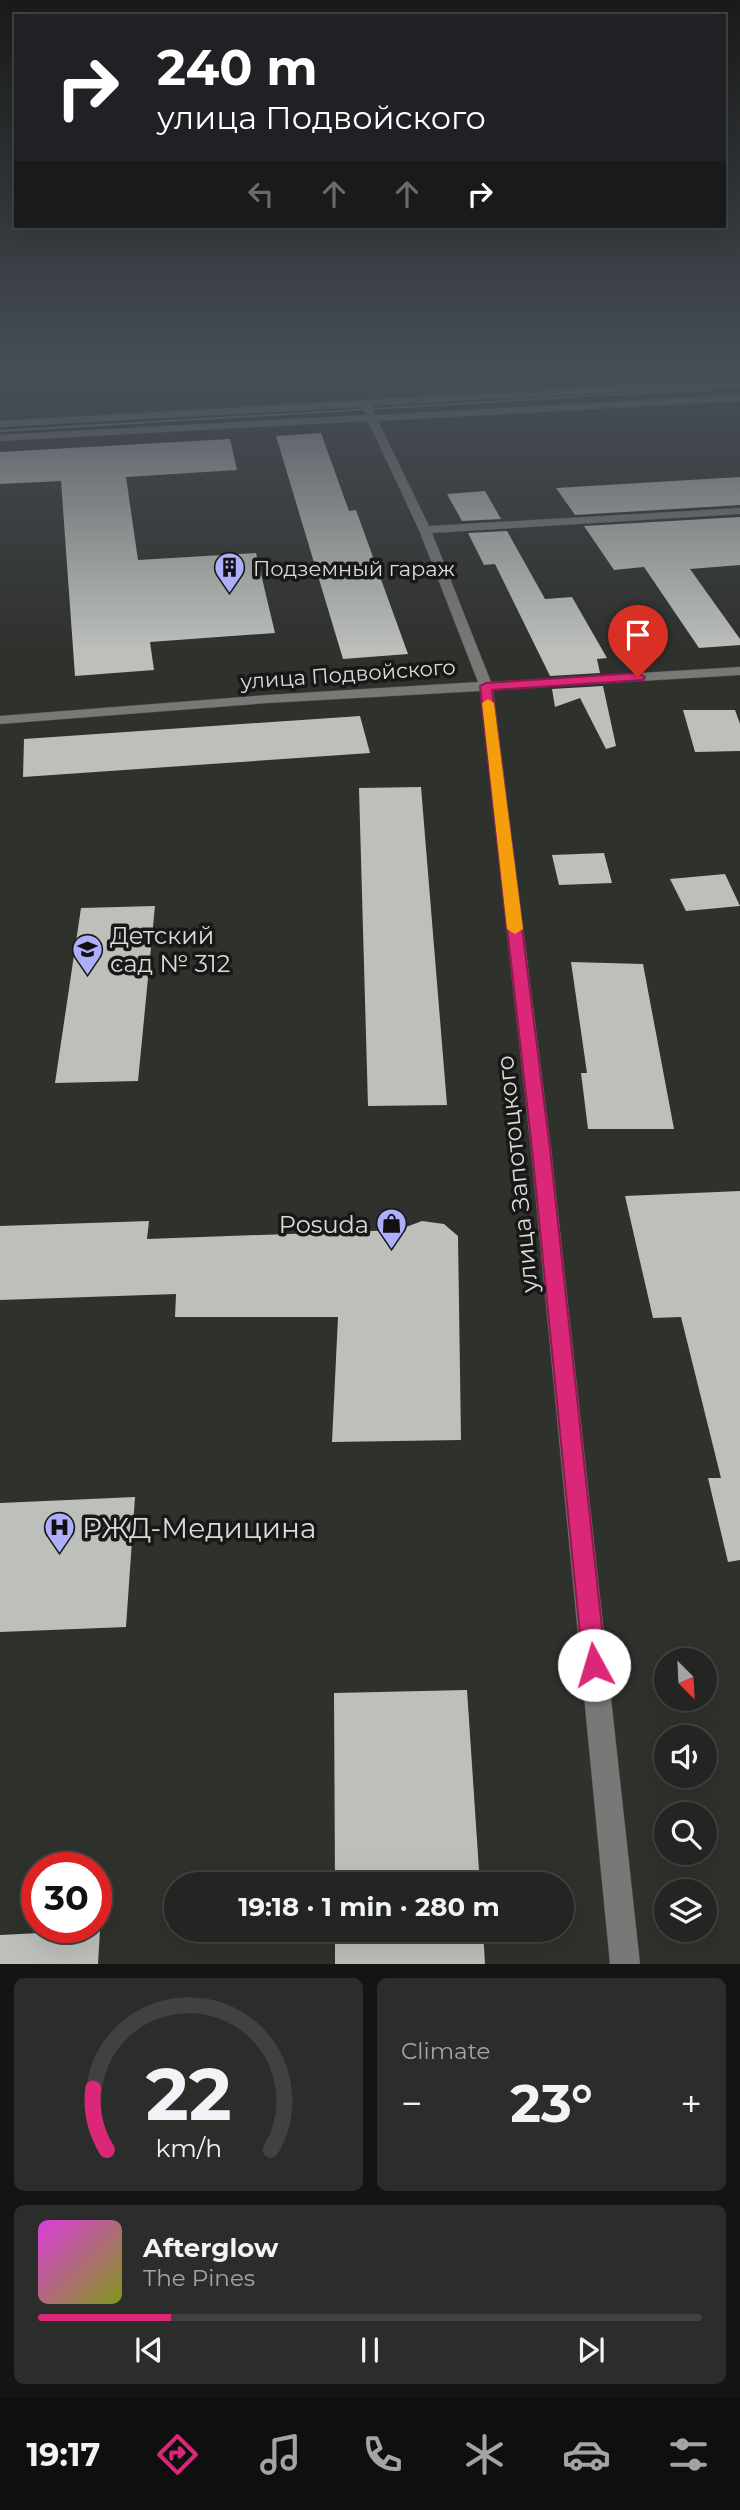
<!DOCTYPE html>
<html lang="en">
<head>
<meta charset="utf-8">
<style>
	:root { --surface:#232522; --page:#2b2d2a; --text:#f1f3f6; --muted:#a3a5a5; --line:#404240; --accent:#db2777 }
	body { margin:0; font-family:Montserrat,sans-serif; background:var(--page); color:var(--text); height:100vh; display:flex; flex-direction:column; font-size:26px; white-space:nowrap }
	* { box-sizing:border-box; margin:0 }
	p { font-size:23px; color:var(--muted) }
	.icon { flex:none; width:38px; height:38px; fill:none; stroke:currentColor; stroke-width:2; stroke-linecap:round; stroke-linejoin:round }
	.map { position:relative; height:1964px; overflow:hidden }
	.panel { display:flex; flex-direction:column; gap:14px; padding:14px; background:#131413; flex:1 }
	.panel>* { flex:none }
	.hud { position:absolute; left:14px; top:14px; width:712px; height:214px; border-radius:0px; box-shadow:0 7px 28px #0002,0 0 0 2px var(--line); background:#202124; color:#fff; overflow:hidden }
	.needle { width:46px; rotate:156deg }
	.buttons { position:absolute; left:654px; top:1648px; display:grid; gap:14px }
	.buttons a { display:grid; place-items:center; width:63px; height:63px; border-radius:50%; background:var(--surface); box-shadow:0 7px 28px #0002,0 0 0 2px var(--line); font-size:35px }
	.speed { position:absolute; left:21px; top:1852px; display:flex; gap:14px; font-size:35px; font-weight:700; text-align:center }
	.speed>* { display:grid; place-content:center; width:91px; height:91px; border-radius:50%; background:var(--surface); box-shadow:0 7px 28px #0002,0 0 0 2px var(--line); line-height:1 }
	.speed .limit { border:10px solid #d22; background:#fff; color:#111 }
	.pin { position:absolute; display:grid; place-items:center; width:60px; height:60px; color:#fff; margin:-72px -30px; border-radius:50% 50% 50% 0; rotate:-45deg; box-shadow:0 0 7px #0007 }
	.pin .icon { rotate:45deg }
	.me { position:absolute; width:77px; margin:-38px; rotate:354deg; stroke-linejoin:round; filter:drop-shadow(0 0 5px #0008) }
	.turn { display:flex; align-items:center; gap:24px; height:147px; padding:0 28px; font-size:32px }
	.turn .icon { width:91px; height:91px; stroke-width:2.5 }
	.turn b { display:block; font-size:49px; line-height:60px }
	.lanes { display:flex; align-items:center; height:66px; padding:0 28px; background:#0003; justify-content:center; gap:35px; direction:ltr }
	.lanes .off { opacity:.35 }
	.big { font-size:52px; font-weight:700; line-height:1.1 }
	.panel .tile { flex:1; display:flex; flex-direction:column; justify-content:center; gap:10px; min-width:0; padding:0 24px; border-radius:10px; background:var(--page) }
	.panel .dial { align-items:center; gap:0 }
	.dial svg { height:182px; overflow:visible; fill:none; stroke:var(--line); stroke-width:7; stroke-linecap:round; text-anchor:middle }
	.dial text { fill:var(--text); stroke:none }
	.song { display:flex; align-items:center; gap:21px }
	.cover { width:84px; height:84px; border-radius:10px; background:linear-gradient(135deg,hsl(300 70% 55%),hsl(70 70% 35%)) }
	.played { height:7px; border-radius:4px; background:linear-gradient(90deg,var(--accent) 20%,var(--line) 20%) }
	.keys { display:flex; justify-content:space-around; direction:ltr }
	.heat { display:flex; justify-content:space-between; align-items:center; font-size:38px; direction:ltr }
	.panel .tiles { flex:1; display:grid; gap:14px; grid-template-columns:1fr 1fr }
	.tile:last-child { grid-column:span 2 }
	.trip { position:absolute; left:164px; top:1872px; width:410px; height:70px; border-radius:35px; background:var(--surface); box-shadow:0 7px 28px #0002,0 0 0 2px var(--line); font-weight:700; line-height:70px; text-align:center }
	.tabs { display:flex; height:112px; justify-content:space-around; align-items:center; background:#0e0f0e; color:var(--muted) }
	.tabs .icon { width:49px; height:49px }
	.tabs .active { color:var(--accent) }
	.tabs b { font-size:32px; color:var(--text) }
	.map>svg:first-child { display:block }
</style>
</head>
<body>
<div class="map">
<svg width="740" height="1964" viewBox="0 0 740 1964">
	<rect width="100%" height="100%" fill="#2f312d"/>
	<!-- building -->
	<g fill="#bcbfba">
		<polygon points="321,433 349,511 356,510 408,654 343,659 276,436"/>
		<polygon points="230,439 237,470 126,477 138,560 256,553 275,633 150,642 154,670 75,676 61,481 0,484 0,452"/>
		<polygon points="740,477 740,505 575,515 556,488"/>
		<polygon points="485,491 501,519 462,521 447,494"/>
		<polygon points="740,517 740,565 690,569 740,639 740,645 699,648 644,567 614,570 584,526"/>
		<polygon points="507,531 545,599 572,597 607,658 597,659 600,673 550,676 495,564 484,565 468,533"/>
		<polygon points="603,686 616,746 606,749 580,698 555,707 552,689"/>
		<polygon points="683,710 735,710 740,724 740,751 695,752"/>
		<polygon points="360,716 370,753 23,777 24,739"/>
		<polygon points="421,787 447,1105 368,1106 359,788"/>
		<polygon points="604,853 612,883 559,885 552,855"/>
		<polygon points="725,874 740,906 686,911 670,879"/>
		<polygon points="155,906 138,1081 55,1083 81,908"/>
		<polygon points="571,962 643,964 674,1129 588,1129 581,1073 587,1073"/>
		<polygon points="740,1191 740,1560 728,1562 708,1478 721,1478 681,1317 653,1318 625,1196"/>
		<polygon points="149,1221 147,1239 398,1230 422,1221 444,1224 458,1236 461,1440 332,1442 338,1317 175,1317 176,1294 0,1300 0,1226"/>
		<polygon points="135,1497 126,1627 0,1632 0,1503"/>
		<polygon points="467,1690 480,1885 335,1885 334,1693"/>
		<polygon points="100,1930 98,1964 0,1964 0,1935"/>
		<polygon points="335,1930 483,1930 485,1964 335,1964"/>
	</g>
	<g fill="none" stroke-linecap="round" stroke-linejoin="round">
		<defs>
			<polygon id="minor" points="740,379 740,385 371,406 376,415 740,395 740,401 378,421 429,526 740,508 740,514 432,533 491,682 740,667 740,675 493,690 551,1149 640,1964 610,1964 531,1149 480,691 268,703 0,724 0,716 268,695 478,682 419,530 368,421 0,441 0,435 366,415 362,407 0,427 0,421"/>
		</defs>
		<!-- minor casing -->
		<use href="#minor" stroke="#4a4c49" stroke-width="1"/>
		<!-- minor -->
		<use href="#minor" fill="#787977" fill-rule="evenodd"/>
		<!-- tram -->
		<polyline stroke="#828380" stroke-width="2" points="0,431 740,387"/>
	</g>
	<!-- sky -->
	<linearGradient id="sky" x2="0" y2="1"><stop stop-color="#1a1b19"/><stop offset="0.58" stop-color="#474e57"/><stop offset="1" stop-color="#474e57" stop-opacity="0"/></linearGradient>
	<rect width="740" height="650" fill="url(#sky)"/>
	<!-- route -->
	<polygon fill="#db2777" stroke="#8e194d" stroke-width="2" points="638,673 645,677 643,680 492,690 550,1149 606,1665 603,1673 594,1676 586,1673 583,1665 532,1149 480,686 486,683"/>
	<!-- slow -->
	<polygon fill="#f59e0b" points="488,699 494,703 523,929 515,934 507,929 482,703"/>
	<!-- icons -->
	<defs>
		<symbol id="building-pin" viewBox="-11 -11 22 30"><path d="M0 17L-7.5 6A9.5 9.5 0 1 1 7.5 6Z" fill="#afaefa" stroke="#181817"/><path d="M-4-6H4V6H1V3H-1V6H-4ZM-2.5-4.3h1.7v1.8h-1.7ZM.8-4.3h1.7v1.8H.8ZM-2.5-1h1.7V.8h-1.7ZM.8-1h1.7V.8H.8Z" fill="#111"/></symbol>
		<symbol id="school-pin" viewBox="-11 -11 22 30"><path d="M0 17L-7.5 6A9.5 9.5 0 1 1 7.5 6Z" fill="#afaefa" stroke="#181817"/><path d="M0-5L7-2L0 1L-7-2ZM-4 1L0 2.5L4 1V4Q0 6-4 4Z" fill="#111"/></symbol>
		<symbol id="shop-pin" viewBox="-11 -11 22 30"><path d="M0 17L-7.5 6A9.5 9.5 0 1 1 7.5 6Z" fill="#afaefa" stroke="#181817"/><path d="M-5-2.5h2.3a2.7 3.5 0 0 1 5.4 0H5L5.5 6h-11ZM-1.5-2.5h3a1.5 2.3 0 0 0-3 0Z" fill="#111"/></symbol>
		<symbol id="hospital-pin" viewBox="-11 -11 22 30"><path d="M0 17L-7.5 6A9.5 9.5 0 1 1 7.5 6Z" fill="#afaefa" stroke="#181817"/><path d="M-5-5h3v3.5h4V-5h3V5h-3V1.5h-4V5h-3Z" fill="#111"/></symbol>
	</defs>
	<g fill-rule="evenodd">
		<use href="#building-pin" x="212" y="550" width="35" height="47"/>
		<use href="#school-pin" x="70" y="932" width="35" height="47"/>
		<use href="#shop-pin" x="374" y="1206" width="35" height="47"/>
		<use href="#hospital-pin" x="42" y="1510" width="35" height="47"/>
	</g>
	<g text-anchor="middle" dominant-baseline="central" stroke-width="7" stroke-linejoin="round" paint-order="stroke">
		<!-- far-poi labels -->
		<g font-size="21" fill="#dadbd9" stroke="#181817" text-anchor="start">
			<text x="253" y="568">Подземный гараж</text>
		</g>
		<!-- far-street labels -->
		<g font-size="21" fill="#dadbd9" stroke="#181817">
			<text transform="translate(348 674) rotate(-4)">улица Подвойского</text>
		</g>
		<!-- poi labels -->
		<g font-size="24" fill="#dadbd9" stroke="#181817" text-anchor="start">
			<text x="110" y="935">Детский<tspan x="110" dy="28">сад № 312</tspan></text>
			<text x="369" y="1224" text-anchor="end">Posuda</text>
		</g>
		<!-- street labels -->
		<g font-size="24" fill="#dadbd9" stroke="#181817">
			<text transform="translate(517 1174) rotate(-96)">улица Запотоцкого</text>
		</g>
		<!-- near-poi labels -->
		<g font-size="28" fill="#dadbd9" stroke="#181817" text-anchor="start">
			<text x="82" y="1528">РЖД-Медицина</text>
		</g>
	</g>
</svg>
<div class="buttons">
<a><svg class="needle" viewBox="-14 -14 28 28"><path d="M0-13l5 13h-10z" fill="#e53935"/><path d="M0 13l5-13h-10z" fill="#a3a5a5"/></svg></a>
<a><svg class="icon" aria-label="sound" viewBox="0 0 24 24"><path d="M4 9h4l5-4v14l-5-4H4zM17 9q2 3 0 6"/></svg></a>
<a><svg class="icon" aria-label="search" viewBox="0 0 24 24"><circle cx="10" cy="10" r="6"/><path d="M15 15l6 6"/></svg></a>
<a><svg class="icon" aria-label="layers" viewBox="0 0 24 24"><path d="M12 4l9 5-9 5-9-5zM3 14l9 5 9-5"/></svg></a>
</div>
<div class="speed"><div class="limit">30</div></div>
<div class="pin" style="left:638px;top:677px;background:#d93025"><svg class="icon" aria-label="arrive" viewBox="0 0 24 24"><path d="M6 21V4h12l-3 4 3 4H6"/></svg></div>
<svg class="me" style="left:594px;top:1665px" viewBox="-20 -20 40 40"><circle r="19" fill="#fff"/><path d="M0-13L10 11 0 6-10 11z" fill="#db2777"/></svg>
<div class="trip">19:18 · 1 min · 280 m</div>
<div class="hud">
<div class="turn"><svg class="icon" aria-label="right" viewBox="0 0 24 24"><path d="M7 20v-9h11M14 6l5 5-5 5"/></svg><div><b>240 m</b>улица Подвойского</div></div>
<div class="lanes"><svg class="icon off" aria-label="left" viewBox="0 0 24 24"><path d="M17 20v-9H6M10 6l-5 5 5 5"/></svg><svg class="icon off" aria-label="ahead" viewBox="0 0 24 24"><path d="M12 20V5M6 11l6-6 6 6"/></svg><svg class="icon off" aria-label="ahead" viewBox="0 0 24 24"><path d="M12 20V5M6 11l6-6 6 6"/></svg><svg class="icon" aria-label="right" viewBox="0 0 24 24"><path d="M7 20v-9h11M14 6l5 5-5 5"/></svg></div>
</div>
</div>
<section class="panel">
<div class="tiles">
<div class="tile dial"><svg viewBox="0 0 100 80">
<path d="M14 69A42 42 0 1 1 86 69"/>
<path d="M14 69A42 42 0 0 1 8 42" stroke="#db2777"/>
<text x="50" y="56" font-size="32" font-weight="700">22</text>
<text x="50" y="72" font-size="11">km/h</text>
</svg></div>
<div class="tile"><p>Climate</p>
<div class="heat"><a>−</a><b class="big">23°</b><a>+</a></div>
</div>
<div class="tile">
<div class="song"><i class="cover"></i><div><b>Afterglow</b><p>The Pines</p></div></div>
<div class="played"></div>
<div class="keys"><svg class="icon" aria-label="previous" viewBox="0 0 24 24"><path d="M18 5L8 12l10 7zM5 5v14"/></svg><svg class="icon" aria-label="pause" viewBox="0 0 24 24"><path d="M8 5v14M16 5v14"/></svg><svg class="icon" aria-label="next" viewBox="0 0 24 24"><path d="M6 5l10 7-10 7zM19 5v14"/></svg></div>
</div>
</div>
</section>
<nav class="tabs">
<b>19:17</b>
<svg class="icon active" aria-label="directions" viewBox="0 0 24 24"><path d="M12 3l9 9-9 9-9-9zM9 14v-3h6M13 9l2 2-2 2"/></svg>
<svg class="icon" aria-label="music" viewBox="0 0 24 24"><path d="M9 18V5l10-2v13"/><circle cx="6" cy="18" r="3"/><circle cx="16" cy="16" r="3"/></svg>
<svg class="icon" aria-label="phone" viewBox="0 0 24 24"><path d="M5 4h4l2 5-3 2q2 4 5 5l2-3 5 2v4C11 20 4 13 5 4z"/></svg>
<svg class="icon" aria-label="climate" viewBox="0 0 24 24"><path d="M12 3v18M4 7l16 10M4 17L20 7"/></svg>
<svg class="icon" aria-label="car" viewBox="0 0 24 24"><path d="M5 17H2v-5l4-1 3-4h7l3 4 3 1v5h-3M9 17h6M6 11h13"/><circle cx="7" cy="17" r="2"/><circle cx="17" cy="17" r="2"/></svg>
<svg class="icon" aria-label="filters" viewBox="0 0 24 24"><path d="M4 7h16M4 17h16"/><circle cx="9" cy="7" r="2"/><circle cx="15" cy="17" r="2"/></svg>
</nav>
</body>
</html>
